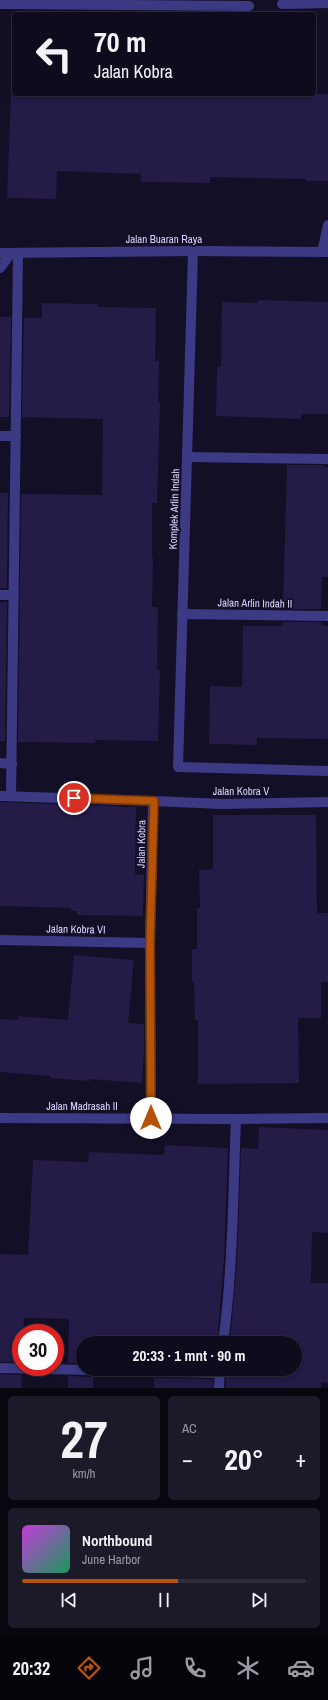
<!DOCTYPE html>
<html lang="id">
<head>
<meta charset="utf-8">
<style>
	:root { --surface:#0e0b1c; --page:#1c1929; --text:#f1f3f6; --muted:#9b9ba3; --line:#2e2b3b; --accent:#b45309 }
	body { margin:0; font-family:"Archivo Narrow",sans-serif; background:var(--page); color:var(--text); height:100vh; display:flex; flex-direction:column; font-size:15px; white-space:nowrap }
	* { box-sizing:border-box; margin:0 }
	p { font-size:13px; color:var(--muted) }
	.icon { flex:none; width:22px; height:22px; fill:none; stroke:currentColor; stroke-width:2; stroke-linecap:round; stroke-linejoin:round }
	.map { position:relative; height:1388px; overflow:hidden }
	.sheet { display:flex; flex-direction:column; gap:8px; padding:8px; background:#08060f; flex:1 }
	.sheet>* { flex:none }
	.top-card { position:absolute; left:12px; top:12px; width:304px; height:84px; border-radius:4px; box-shadow:0 2px 10px #0003,0 0 0 1px var(--line); background:#0e0b1c; color:var(--text); overflow:hidden }
	.speed { position:absolute; left:12px; top:1324px; display:flex; gap:8px; font-size:20px; font-weight:700; text-align:center }
	.speed>* { display:grid; place-content:center; width:52px; height:52px; border-radius:50%; background:var(--surface); box-shadow:0 2px 10px #0003,0 0 0 1px var(--line); line-height:1 }
	.speed .limit { border:6px solid #d22; background:#fff; color:#111 }
	.pin { position:absolute; display:grid; place-items:center; width:34px; height:34px; color:#fff; margin:-17px; border:2px solid #fff; border-radius:50%; box-shadow:0 1px 4px #0007 }
	.me { position:absolute; width:44px; margin:-22px; rotate:0deg; stroke-linejoin:round; filter:drop-shadow(0 0 3px #0008) }
	.turn { display:flex; align-items:center; gap:14px; height:84px; padding:0 16px; font-size:18px }
	.turn .icon { width:52px; height:52px; stroke-width:2.5 }
	.turn b { display:block; font-size:28px; line-height:34px }
	.big { font-size:30px; font-weight:700; line-height:1.1 }
	.sheet .widget { flex:1; display:flex; flex-direction:column; justify-content:center; gap:6px; min-width:0; padding:0 14px; border-radius:6px; background:var(--page) }
	.sheet .dial { align-items:center; gap:0 }
	.dial b { font-size:52px; line-height:1 }
	.song { display:flex; align-items:center; gap:12px }
	.cover { width:48px; height:48px; border-radius:6px; background:linear-gradient(135deg,hsl(290 70% 55%),hsl(150 70% 35%)) }
	.played { height:4px; border-radius:2px; background:linear-gradient(90deg,var(--accent) 55%,var(--line) 55%) }
	.keys { display:flex; justify-content:space-around; direction:ltr }
	.heat { display:flex; justify-content:space-between; align-items:center; font-size:22px; direction:ltr }
	.sheet .tiles { flex:1; display:grid; gap:8px; grid-template-columns:1fr 1fr }
	.widget:last-child { grid-column:span 2 }
	.trip { position:absolute; left:76px; top:1336px; width:226px; height:40px; border-radius:20px; background:var(--surface); box-shadow:0 2px 10px #0003,0 0 0 1px var(--line); font-weight:700; line-height:40px; text-align:center }
	.dock { display:flex; height:64px; justify-content:space-around; align-items:center; background:#06040b; color:var(--muted) }
	.dock .icon { width:28px; height:28px }
	.dock .selected { color:var(--accent) }
	.dock b { font-size:18px; color:var(--text) }
	.map>svg:first-child { display:block }
</style>
</head>
<body>
<div class="map">
<svg width="328" height="1388" viewBox="0 0 328 1388">
	<rect width="100%" height="100%" fill="#130f26"/>
	<!-- building -->
	<g fill="#241b47">
		<polygon points="11,94 328,94 328,181 306,181 306,179 210,177 210,183 141,182 141,174 57,171 56,199 7,198"/>
		<polygon points="258,300 328,302 328,414 301,414 301,419 216,416 217,367 221,367 222,302 258,303"/>
		<polygon points="42,303 98,304 98,307 156,308 155,361 159,361 158,402 160,402 157,503 152,503 152,558 153,558 152,607 158,607 157,670 160,670 158,741 95,740 95,743 18,742 21,494 102,495 103,419 22,417 24,318 42,318"/>
		<polygon points="0,317 11,317 9,417 0,417"/>
		<polygon points="287,465 324,465 324,467 328,467 328,577 322,577 321,609 283,609"/>
		<polygon points="0,493 8,493 7,588 0,588"/>
		<polygon points="0,602 7,602 5,741 0,741"/>
		<polygon points="283,622 321,622 321,625 328,626 328,739 257,738 257,745 209,744 210,686 242,687 243,626 283,626"/>
		<polygon points="0,802 136,807 135,874 144,875 143,916 77,915 77,911 71,911 71,908 0,906"/>
		<polygon points="213,815 316,815 317,913 328,913 328,982 321,982 321,1018 298,1018 299,1083 198,1084 198,1020 195,1020 194,981 192,981 192,949 197,949 197,908 200,908 199,870 213,869"/>
		<polygon points="74,955 134,960 128,1023 144,1024 144,1054 142,1083 90,1079 90,1081 50,1078 50,1076 0,1072 0,1019 18,1020 18,1016 68,1020"/>
		<polygon points="259,1127 328,1130 328,1233 312,1232 311,1283 328,1283 328,1383 321,1382 321,1388 226,1388 226,1369 295,1369 295,1343 230,1343 237,1260 241,1148 258,1149"/>
		<polygon points="165,1145 228,1148 224,1259 217,1343 83,1343 83,1363 68,1363 69,1319 24,1318 23,1333 21,1333 21,1362 0,1362 0,1254 28,1255 33,1160 88,1162 89,1152 164,1155"/>
		<polygon points="0,1374 22,1375 21,1388 0,1388"/>
		<polygon points="68,1376 93,1377 93,1388 68,1388"/>
		<polygon points="154,1378 213,1379 213,1388 154,1388"/>
	</g>
	<g fill="none" stroke-linecap="round" stroke-linejoin="round">
		<!-- service -->
		<g stroke="#3d3a85" stroke-width="10">
			<polyline points="322,252 328,225"/>
			<polyline points="0,268 11,253"/>
		</g>
		<!-- minor -->
		<g stroke="#3d3a85" stroke-width="10">
			<polyline points="0,4 249,6"/>
			<polyline points="282,4 328,3"/>
			<polyline points="193,251 178,767 328,771"/>
			<polyline points="0,436 16,436"/>
			<polyline points="187,457 328,459"/>
			<polyline points="0,595 14,595"/>
			<polyline points="182,614 328,616"/>
			<polyline points="0,763 12,764"/>
			<polyline points="0,796 153,801 150,943 151,1118"/>
			<polyline points="11,796 18,253"/>
			<polyline points="153,801 222,804 328,802"/>
			<polyline points="0,940 150,943"/>
			<polyline points="0,1118 236,1119 328,1118"/>
			<path d="M223,1343C233,1269 233,1194 236,1119"/>
			<polyline points="0,1368 220,1373"/>
			<polyline points="219,1388 220,1369"/>
		</g>
		<!-- tertiary -->
		<polyline stroke="#3d3a85" stroke-width="10" points="0,253 193,251 328,252"/>
	</g>
	<g fill="none" stroke-linecap="round" stroke-linejoin="round">
		<defs>
			<polyline id="route" points="74,798 154,801 150,943 151,1118"/>
		</defs>
		<!-- route casing -->
		<use href="#route" stroke="#753606" stroke-width="10"/>
		<!-- route -->
		<use href="#route" stroke="#b45309" stroke-width="7"/>
	</g>
	<g text-anchor="middle" dominant-baseline="central" stroke-width="4" stroke-linejoin="round" paint-order="stroke">
		<!-- street labels -->
		<g font-size="11" fill="#d9d4ff" stroke="#130f26">
			<text x="164" y="239">Jalan Buaran Raya</text>
			<text transform="translate(174 509) rotate(-88)">Komplek Arlin Indah</text>
			<text transform="translate(255 603) rotate(1)">Jalan Arlin Indah II</text>
			<text x="241" y="791">Jalan Kobra V</text>
			<text transform="translate(141 844) rotate(-89)">Jalan Kobra</text>
			<text transform="translate(76 929) rotate(1)">Jalan Kobra VI</text>
			<text x="82" y="1106">Jalan Madrasah II</text>
		</g>
	</g>
</svg>
<div class="speed"><div class="limit">30</div></div>
<div class="pin" style="left:74px;top:798px;background:#d93025"><svg class="icon" aria-label="arrive" viewBox="0 0 24 24"><path d="M6 21V4h12l-3 4 3 4H6"/></svg></div>
<svg class="me" style="left:151px;top:1118px" viewBox="-20 -20 40 40"><circle r="19" fill="#fff"/><path d="M0-13L10 11 0 6-10 11z" fill="#b45309"/></svg>
<div class="trip">20:33 · 1 mnt · 90 m</div>
<div class="top-card">
<div class="turn"><svg class="icon" aria-label="left" viewBox="0 0 24 24"><path d="M17 20v-9H6M10 6l-5 5 5 5"/></svg><div><b>70 m</b>Jalan Kobra</div></div>
</div>
</div>
<section class="sheet">
<div class="tiles">
<div class="widget dial"><b>27</b><p>km/h</p></div>
<div class="widget"><p>AC</p>
<div class="heat"><a>−</a><b class="big">20°</b><a>+</a></div>
</div>
<div class="widget">
<div class="song"><i class="cover"></i><div><b>Northbound</b><p>June Harbor</p></div></div>
<div class="played"></div>
<div class="keys"><svg class="icon" aria-label="previous" viewBox="0 0 24 24"><path d="M18 5L8 12l10 7zM5 5v14"/></svg><svg class="icon" aria-label="pause" viewBox="0 0 24 24"><path d="M8 5v14M16 5v14"/></svg><svg class="icon" aria-label="next" viewBox="0 0 24 24"><path d="M6 5l10 7-10 7zM19 5v14"/></svg></div>
</div>
</div>
</section>
<nav class="dock">
<b>20:32</b>
<svg class="icon selected" aria-label="directions" viewBox="0 0 24 24"><path d="M12 3l9 9-9 9-9-9zM9 14v-3h6M13 9l2 2-2 2"/></svg>
<svg class="icon" aria-label="music" viewBox="0 0 24 24"><path d="M9 18V5l10-2v13"/><circle cx="6" cy="18" r="3"/><circle cx="16" cy="16" r="3"/></svg>
<svg class="icon" aria-label="phone" viewBox="0 0 24 24"><path d="M5 4h4l2 5-3 2q2 4 5 5l2-3 5 2v4C11 20 4 13 5 4z"/></svg>
<svg class="icon" aria-label="climate" viewBox="0 0 24 24"><path d="M12 3v18M4 7l16 10M4 17L20 7"/></svg>
<svg class="icon" aria-label="car" viewBox="0 0 24 24"><path d="M5 17H2v-5l4-1 3-4h7l3 4 3 1v5h-3M9 17h6M6 11h13"/><circle cx="7" cy="17" r="2"/><circle cx="17" cy="17" r="2"/></svg>
</nav>
</body>
</html>
